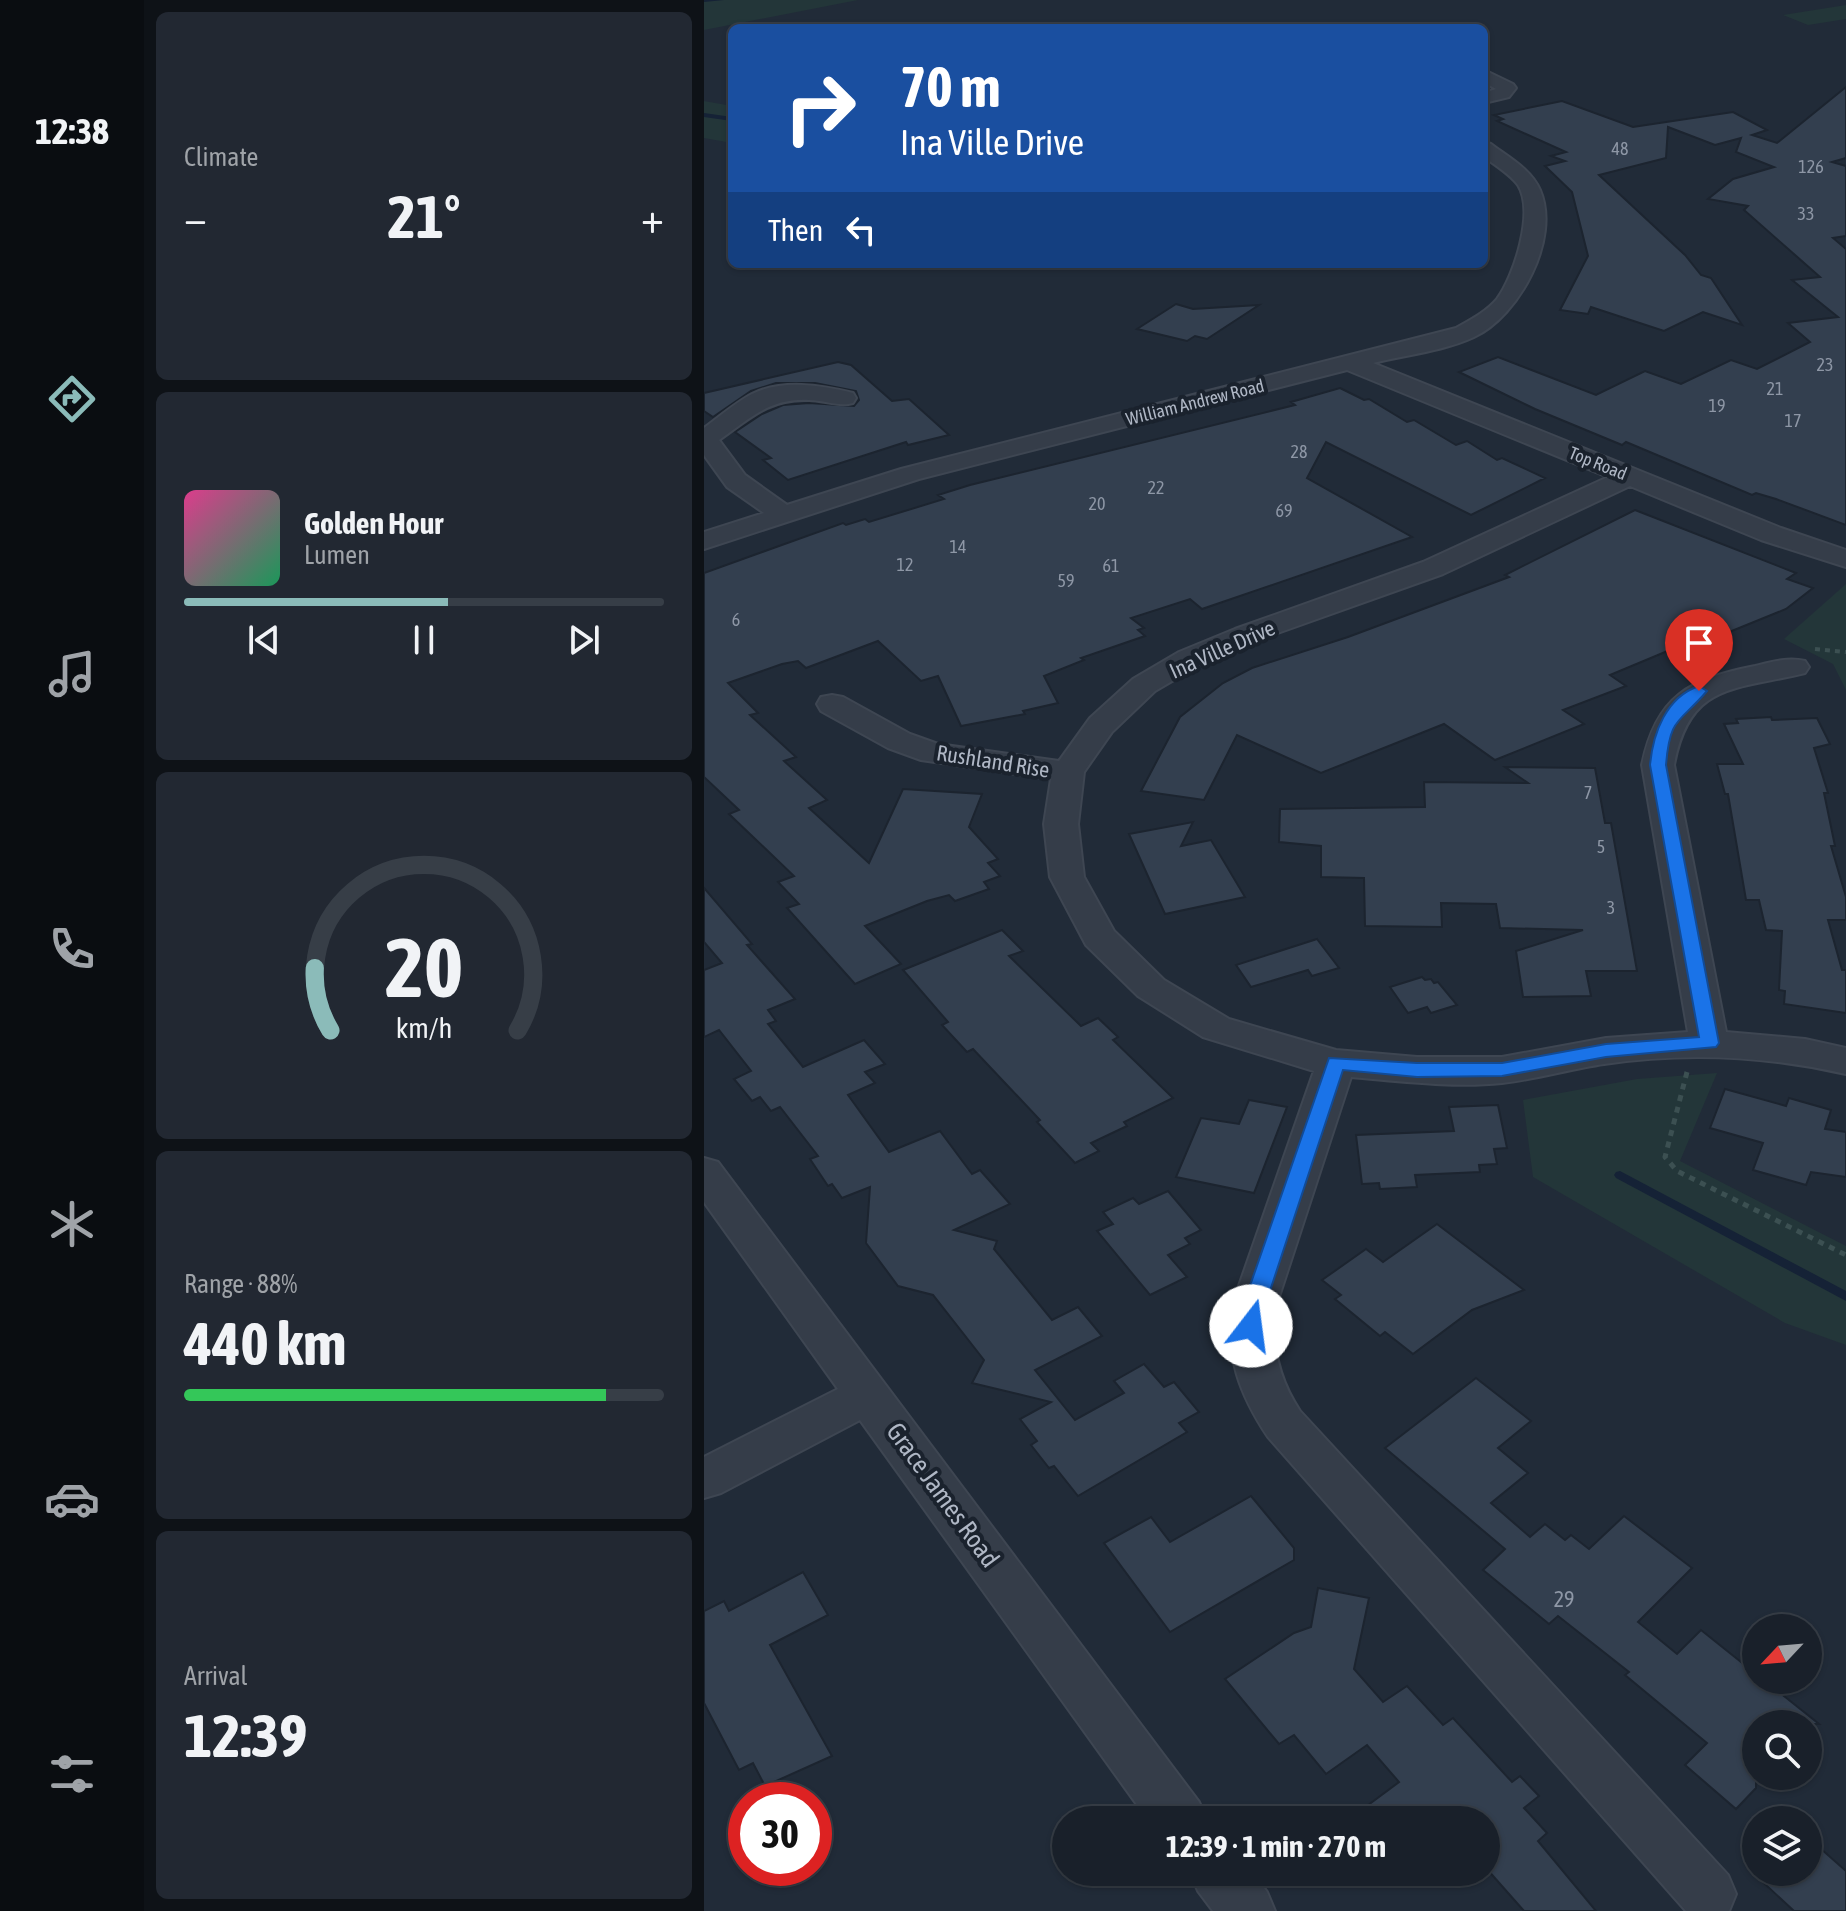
<!DOCTYPE html>
<html lang="en">
<head>
<meta charset="utf-8">
<style>
	:root { --surface:#19202a; --page:#222832; --text:#f1f3f6; --muted:#9fa3a8; --line:#373e47; --accent:#8bbbb9 }
	body { margin:0; font-family:"Asap Condensed",sans-serif; background:var(--page); color:var(--text); height:100vh; display:flex; flex-direction:column; font-size:30px; white-space:nowrap }
	* { box-sizing:border-box; margin:0 }
	p { font-size:26px; color:var(--muted) }
	.icon { flex:none; width:44px; height:44px; fill:none; stroke:currentColor; stroke-width:2; stroke-linecap:round; stroke-linejoin:round }
	.map { position:relative; flex:1; overflow:hidden }
	.details { display:flex; flex-direction:column; gap:12px; padding:12px; background:#0e1217; width:560px }
	.details>* { flex:none }
	.guide { position:absolute; left:24px; top:24px; width:760px; height:244px; border-radius:12px; box-shadow:0 2px 6px #0004,0 0 0 2px var(--line); background:#1a4fa0; color:#fff; overflow:hidden }
	.needle { width:52px; rotate:244deg }
	.controls { position:absolute; left:1038px; top:1614px; display:grid; gap:16px }
	.controls a { display:grid; place-items:center; width:80px; height:80px; border-radius:50%; background:var(--surface); box-shadow:0 2px 6px #0004,0 0 0 2px var(--line); font-size:40px }
	.speed { position:absolute; left:24px; top:1782px; display:flex; gap:16px; font-size:40px; font-weight:700; text-align:center }
	.speed>* { display:grid; place-content:center; width:104px; height:104px; border-radius:50%; background:var(--surface); box-shadow:0 2px 6px #0004,0 0 0 2px var(--line); line-height:1 }
	.speed .limit { border:12px solid #d22; background:#fff; color:#111 }
	.pin { position:absolute; display:grid; place-items:center; width:68px; height:68px; color:#fff; margin:-82px -34px; border-radius:50% 50% 50% 0; rotate:-45deg; box-shadow:0 0 8px #0007 }
	.pin .icon { rotate:45deg }
	.me { position:absolute; width:88px; margin:-44px; rotate:15deg; stroke-linejoin:round; filter:drop-shadow(0 0 6px #0008) }
	.turn { display:flex; align-items:center; gap:28px; height:168px; padding:0 40px; font-size:36px }
	.turn .icon { width:104px; height:104px; stroke-width:2.5 }
	.turn b { display:block; font-size:56px; line-height:68px }
	.then { display:flex; align-items:center; height:76px; padding:0 40px; background:#0003; gap:16px; font-size:30px }
	.big { font-size:60px; font-weight:700; line-height:1.1 }
	.details .card { flex:1; display:flex; flex-direction:column; justify-content:center; gap:12px; min-width:0; padding:0 28px; border-radius:12px; background:var(--page) }
	.details .dial { align-items:center; gap:0 }
	.dial svg { height:208px; overflow:visible; fill:none; stroke:var(--line); stroke-width:7; stroke-linecap:round; text-anchor:middle }
	.dial text { fill:var(--text); stroke:none }
	.song { display:flex; align-items:center; gap:24px }
	.cover { width:96px; height:96px; border-radius:12px; background:linear-gradient(135deg,hsl(330 70% 55%),hsl(150 70% 35%)) }
	.played { height:8px; border-radius:4px; background:linear-gradient(90deg,var(--accent) 55%,var(--line) 55%) }
	.keys { display:flex; justify-content:space-around; direction:ltr }
	.heat { display:flex; justify-content:space-between; align-items:center; font-size:44px; direction:ltr }
	.charge { height:12px; border-radius:6px; background:linear-gradient(90deg,#34c759 88%,var(--line) 0) }
	.trip { position:absolute; left:348px; top:1806px; width:448px; height:80px; border-radius:40px; background:var(--surface); box-shadow:0 2px 6px #0004,0 0 0 2px var(--line); font-weight:700; line-height:80px; text-align:center }
	main { display:flex; flex:1; min-height:0 }
	.tabs { display:flex; flex-direction:column; width:144px; justify-content:space-around; align-items:center; background:#0a0d11; color:var(--muted) }
	.tabs .icon { width:56px; height:56px }
	.tabs .on { color:var(--accent) }
	.tabs b { font-size:36px; color:var(--text) }
	.map>svg:first-child { display:block }
</style>
</head>
<body>
<main>
<nav class="tabs">
<b>12:38</b>
<svg class="icon on" aria-label="directions" viewBox="0 0 24 24"><path d="M12 3l9 9-9 9-9-9zM9 14v-3h6M13 9l2 2-2 2"/></svg>
<svg class="icon" aria-label="music" viewBox="0 0 24 24"><path d="M9 18V5l10-2v13"/><circle cx="6" cy="18" r="3"/><circle cx="16" cy="16" r="3"/></svg>
<svg class="icon" aria-label="phone" viewBox="0 0 24 24"><path d="M5 4h4l2 5-3 2q2 4 5 5l2-3 5 2v4C11 20 4 13 5 4z"/></svg>
<svg class="icon" aria-label="climate" viewBox="0 0 24 24"><path d="M12 3v18M4 7l16 10M4 17L20 7"/></svg>
<svg class="icon" aria-label="car" viewBox="0 0 24 24"><path d="M5 17H2v-5l4-1 3-4h7l3 4 3 1v5h-3M9 17h6M6 11h13"/><circle cx="7" cy="17" r="2"/><circle cx="17" cy="17" r="2"/></svg>
<svg class="icon" aria-label="filters" viewBox="0 0 24 24"><path d="M4 7h16M4 17h16"/><circle cx="9" cy="7" r="2"/><circle cx="15" cy="17" r="2"/></svg>
</nav>
<section class="details">
<div class="card"><p>Climate</p>
<div class="heat"><a>−</a><b class="big">21°</b><a>+</a></div>
</div>
<div class="card">
<div class="song"><i class="cover"></i><div><b>Golden Hour</b><p>Lumen</p></div></div>
<div class="played"></div>
<div class="keys"><svg class="icon" aria-label="previous" viewBox="0 0 24 24"><path d="M18 5L8 12l10 7zM5 5v14"/></svg><svg class="icon" aria-label="pause" viewBox="0 0 24 24"><path d="M8 5v14M16 5v14"/></svg><svg class="icon" aria-label="next" viewBox="0 0 24 24"><path d="M6 5l10 7-10 7zM19 5v14"/></svg></div>
</div>
<div class="card dial"><svg viewBox="0 0 100 80">
<path d="M14 69A42 42 0 1 1 86 69"/>
<path d="M14 69A42 42 0 0 1 8 45" stroke="#8bbbb9"/>
<text x="50" y="56" font-size="32" font-weight="700">20</text>
<text x="50" y="72" font-size="11">km/h</text>
</svg></div>
<div class="card"><p>Range · 88%</p><b class="big">440 km</b><div class="charge"></div></div>
<div class="card"><p>Arrival</p><b class="big">12:39</b></div>
</section>
<div class="map">
<svg width="1142" height="1911" viewBox="0 0 1142 1911">
	<rect width="100%" height="100%" fill="#212b38"/>
	<!-- green -->
	<g fill="#233639">
		<polygon points="0,0 154,0 0,30"/>
		<polygon points="1142,5 1142,19 1104,25 1079,15"/>
		<polygon points="0,101 28,106 28,143 0,138"/>
		<polygon points="1142,584 1142,690 1129,664 1080,639"/>
		<polygon points="1013,1073 976,1161 1142,1246 1142,1345 1081,1323 829,1177 819,1100 933,1079"/>
	</g>
	<g fill="none" stroke-linecap="round" stroke-linejoin="round">
		<!-- stream -->
		<g fill="#152236" fill-rule="evenodd">
			<polygon points="0,0 20,0 0,2"/>
			<polygon points="0,113 28,117 28,121 0,117"/>
			<polygon points="916,1171 1142,1291 1142,1301 912,1178 910,1175 912,1172"/>
		</g>
	</g>
	<!-- building -->
	<g fill="#333f4f" stroke="#1c242f" stroke-width="2">
		<polygon points="1142,87 1142,158 1128,162 1142,166 1142,236 1129,238 1142,249 1142,525 1072,499 1052,493 1048,495 922,442 918,445 831,409 755,372 794,357 892,395 941,371 977,384 1027,360 1053,369 1106,342 1084,323 1134,317 1088,280 1116,277 1040,210 1044,206 1004,199 1029,179 1070,167 1032,152 1037,138 1011,145 964,127 962,158 895,175 981,255 997,275 1007,278 1038,325 999,312 960,331 887,307 884,314 856,310 884,256 868,192 841,166 861,161 847,156 862,152 793,121 799,119 790,115 858,101 929,127 1029,112 1063,130 1048,135 1073,143"/>
		<polygon points="472,304 489,309 555,305 503,339 491,336 483,341 433,329"/>
		<polygon points="134,362 147,365 188,401 205,399 245,435 204,445 202,442 84,480 59,460 67,458 31,432 58,414 79,405 105,403 150,406 155,400 152,391 111,383 72,383 47,391 9,417 0,411 0,393"/>
		<polygon points="636,388 660,400 665,399 703,422 710,420 752,445 763,441 793,460 798,458 841,478 767,515 622,442 603,478 708,537 498,609 486,599 427,618 440,628 434,630 441,636 377,658 380,660 340,676 354,703 319,711 321,714 257,726 234,676 217,681 174,641 102,668 94,661 78,664 24,683 54,713 46,715 92,757 80,761 123,800 105,808 165,863 199,789 278,794 265,827 294,859 284,863 296,876 280,882 285,889 251,901 245,895 223,901 161,926 197,964 151,984 83,908 95,904 74,882 90,876 25,814 35,810 0,777 0,573 139,523 142,525 161,519 165,522 240,499 234,495 266,485 591,405 587,402"/>
		<polygon points="931,510 1092,573 1083,579 1109,588 1082,609 1008,639 1002,635 906,675 922,686 859,710 880,724 791,760 740,724 617,773 533,735 500,800 437,791 476,717 519,683 548,668 644,637 805,577 801,575"/>
		<polygon points="1067,717 1068,720 1113,718 1126,744 1110,748 1124,793 1120,793 1131,846 1127,846 1142,897 1142,920 1124,920 1138,970 1142,970 1142,1013 1080,1004 1081,991 1075,990 1078,931 1062,930 1055,900 1042,900 1024,794 1021,794 1013,764 1039,764 1020,724 1034,723 1032,719"/>
		<polygon points="801,767 891,768 901,823 907,823 933,971 882,971 887,996 819,997 812,951 879,930 796,928 792,904 737,903 738,927 661,926 660,878 617,877 617,846 575,842 576,809 721,807 720,782 824,783"/>
		<polygon points="489,822 477,846 507,840 541,897 461,914 425,834"/>
		<polygon points="0,888 48,944 43,945 91,999 64,1010 72,1021 64,1024 99,1067 160,1040 181,1064 161,1072 171,1083 144,1095 185,1152 236,1131 268,1174 276,1170 306,1204 250,1230 293,1241 290,1249 348,1320 374,1307 398,1336 331,1370 371,1420 420,1393 410,1381 440,1364 460,1387 470,1382 495,1412 475,1423 483,1432 374,1496 350,1466 345,1468 327,1445 333,1441 316,1419 347,1402 268,1383 280,1360 229,1295 194,1286 162,1243 166,1187 138,1198 128,1184 124,1186 106,1159 114,1156 76,1107 67,1111 56,1097 48,1101 30,1079 47,1071 15,1030 0,1037 0,970 18,963 0,942"/>
		<polygon points="298,930 319,951 305,956 377,1026 394,1018 414,1037 409,1040 469,1098 420,1122 423,1126 387,1143 395,1151 371,1163 333,1122 336,1120 269,1049 263,1052 238,1025 244,1022 199,970"/>
		<polygon points="613,939 635,968 608,976 604,970 547,987 532,965"/>
		<polygon points="718,977 721,980 727,979 730,983 734,982 753,1005 727,1013 723,1007 704,1013 686,987"/>
		<polygon points="1021,1089 1082,1106 1085,1098 1127,1110 1121,1129 1142,1132 1142,1177 1107,1172 1102,1185 1049,1170 1059,1143 1006,1128"/>
		<polygon points="545,1100 583,1107 550,1193 472,1177 497,1118 535,1124"/>
		<polygon points="794,1105 803,1148 790,1149 793,1164 775,1165 776,1172 711,1175 713,1187 676,1189 675,1183 658,1184 652,1135 750,1131 745,1107"/>
		<polygon points="464,1191 497,1230 481,1238 486,1244 464,1255 483,1277 446,1295 393,1231 409,1224 399,1212 429,1198 435,1204"/>
		<polygon points="733,1224 820,1290 768,1310 709,1354 681,1332 676,1336 631,1299 637,1295 618,1280 662,1249 679,1262"/>
		<polygon points="772,1378 827,1421 794,1448 824,1473 787,1503 826,1537 841,1524 861,1540 867,1535 885,1549 920,1516 988,1568 934,1622 973,1654 997,1630 1052,1674 1052,1680 1060,1680 1115,1724 1052,1724 1052,1788 1032,1809 981,1765 1003,1743 921,1675 925,1672 854,1616 845,1624 779,1570 801,1549 681,1448"/>
		<polygon points="547,1496 590,1548 590,1560 466,1632 400,1543 447,1517 466,1542"/>
		<polygon points="99,1572 124,1615 66,1645 128,1756 61,1786 49,1763 35,1770 0,1703 0,1611 20,1601 25,1611"/>
		<polygon points="614,1588 665,1598 650,1669 679,1702 703,1686 739,1725 749,1718 808,1782 816,1776 835,1796 820,1808 843,1833 834,1841 892,1911 820,1911 782,1868 782,1820 644,1820 695,1782 663,1745 622,1774 590,1735 575,1744 521,1679 590,1633 607,1627"/>
		<polygon points="1116,1848 1142,1871 1142,1911 1090,1911 1048,1872 1104,1872 1104,1860"/>
	</g>
	<g fill="none" stroke-linecap="round" stroke-linejoin="round">
		<defs>
			<g id="minor">
				<polygon points="780,70 809,84 812,88 805,97 780,103 780,93 792,89 780,82"/>
				<path d="M780,142L787,144C804,157 827,169 836,190C857,239 815,316 770,337C740,351 701,355 669,363L1077,528L1142,550V567L1057,540L926,486L739,574L551,641L497,664L451,691L408,732L380,772L374,824L380,877L410,931L460,980L525,1019L632,1050L713,1057H798L902,1038L984,1032L938,765C952,696 985,679 1051,666C1067,662 1084,657 1101,661L1105,667L1101,673C1032,690 985,682 970,765L1022,1032L1101,1039L1142,1048V1074C1063,1056 981,1052 900,1064C866,1069 833,1079 798,1083C749,1088 696,1081 647,1077L573,1303C566,1343 574,1378 596,1411L1024,1875L1032,1894L1025,1911H982L564,1437C536,1395 520,1354 529,1303L610,1071L499,1037L434,996L382,945L346,877L340,824L347,779L217,760L184,748L117,711L113,704L117,697L128,695L139,697L206,734L234,744L355,761L386,718L429,679L475,652L531,629L719,562L904,477L643,370L215,479L0,549V532L60,513L23,487L0,455V428C15,417 31,403 48,394C78,379 117,385 149,393L152,398L149,403C135,407 119,400 105,400C65,398 45,419 15,440L41,475L83,505L197,469L752,328C766,320 782,312 793,299C810,276 831,212 814,185C806,174 791,165 780,157Z"/>
				<polygon points="0,1158 14,1162 495,1802 503,1820 444,1820 156,1420 17,1493 0,1498 0,1457 134,1389 0,1202"/>
				<polygon points="486,1872 548,1872 563,1892 571,1911 509,1911 494,1891"/>
			</g>
		</defs>
		<!-- minor casing -->
		<use href="#minor" stroke="#3e4652" stroke-width="4"/>
		<!-- path-far1 -->
		<polyline stroke="#3c5052" stroke-width="4" stroke-dasharray="5 5" stroke-linecap="butt" points="1111,649 1142,652"/>
		<!-- path -->
		<polyline stroke="#3c5052" stroke-width="5" stroke-dasharray="6 6" stroke-linecap="butt" points="983,1072 961,1157 973,1171 1142,1255"/>
		<!-- minor -->
		<use href="#minor" fill="#353d49" fill-rule="evenodd"/>
	</g>
	<!-- route -->
	<path fill="#1a73e8" stroke="#114b97" stroke-width="2" d="M995,686L1003,691C975,724 966,716 962,765L1015,1043L1012,1047L902,1057L798,1076L713,1077L639,1070L562,1303L555,1332L547,1334L539,1332L536,1326L540,1303L625,1058L713,1063H798L902,1044L995,1037L946,765C949,733 962,697 995,686Z"/>
	<g text-anchor="middle" dominant-baseline="central" stroke-width="8" stroke-linejoin="round" paint-order="stroke">
		<!-- number labels -->
		<g font-size="18" fill="#8e97a6">
			<text x="916" y="148">48</text>
			<text x="1107" y="166">126</text>
			<text x="1102" y="213">33</text>
			<text x="1121" y="364">23</text>
			<text x="1071" y="388">21</text>
			<text x="1013" y="405">19</text>
			<text x="1089" y="420">17</text>
			<text x="595" y="451">28</text>
			<text x="452" y="487">22</text>
			<text x="393" y="503">20</text>
			<text x="580" y="510">69</text>
			<text x="254" y="546">14</text>
			<text x="201" y="564">12</text>
			<text x="407" y="565">61</text>
			<text x="362" y="580">59</text>
			<text x="32" y="619">6</text>
			<text x="884" y="792">7</text>
			<text x="897" y="846">5</text>
			<text x="907" y="907">3</text>
		</g>
		<!-- far-street labels -->
		<g font-size="18" fill="#afb7c5" stroke="#1a222d">
			<text transform="translate(491 402) rotate(-14)">William Andrew Road</text>
			<text transform="translate(894 463) rotate(22)">Top Road</text>
		</g>
		<!-- street labels -->
		<g font-size="22" fill="#afb7c5" stroke="#1a222d">
			<text transform="translate(518 649) rotate(-24)">Ina Ville Drive</text>
			<text transform="translate(289 761) rotate(9)">Rushland Rise</text>
		</g>
		<!-- near-number labels -->
		<g font-size="22" fill="#8e97a6">
			<text x="860" y="1599">29</text>
		</g>
		<!-- near-street labels -->
		<g font-size="26" fill="#afb7c5" stroke="#1a222d">
			<text transform="translate(239 1495) rotate(54)">Grace James Road</text>
		</g>
	</g>
</svg>
<div class="controls">
<a><svg class="needle" viewBox="-14 -14 28 28"><path d="M0-13l5 13h-10z" fill="#e53935"/><path d="M0 13l5-13h-10z" fill="#9fa3a8"/></svg></a>
<a><svg class="icon" aria-label="search" viewBox="0 0 24 24"><circle cx="10" cy="10" r="6"/><path d="M15 15l6 6"/></svg></a>
<a><svg class="icon" aria-label="layers" viewBox="0 0 24 24"><path d="M12 4l9 5-9 5-9-5zM3 14l9 5 9-5"/></svg></a>
</div>
<div class="speed"><div class="limit">30</div></div>
<div class="pin" style="left:995px;top:691px;background:#d93025"><svg class="icon" aria-label="arrive" viewBox="0 0 24 24"><path d="M6 21V4h12l-3 4 3 4H6"/></svg></div>
<svg class="me" style="left:547px;top:1326px" viewBox="-20 -20 40 40"><circle r="19" fill="#fff"/><path d="M0-13L10 11 0 6-10 11z" fill="#1a73e8"/></svg>
<div class="trip">12:39 · 1 min · 270 m</div>
<div class="guide">
<div class="turn"><svg class="icon" aria-label="right" viewBox="0 0 24 24"><path d="M7 20v-9h11M14 6l5 5-5 5"/></svg><div><b>70 m</b>Ina Ville Drive</div></div>
<div class="then">Then<svg class="icon" aria-label="left" viewBox="0 0 24 24"><path d="M17 20v-9H6M10 6l-5 5 5 5"/></svg></div>
</div>
</div>
</main>
</body>
</html>
